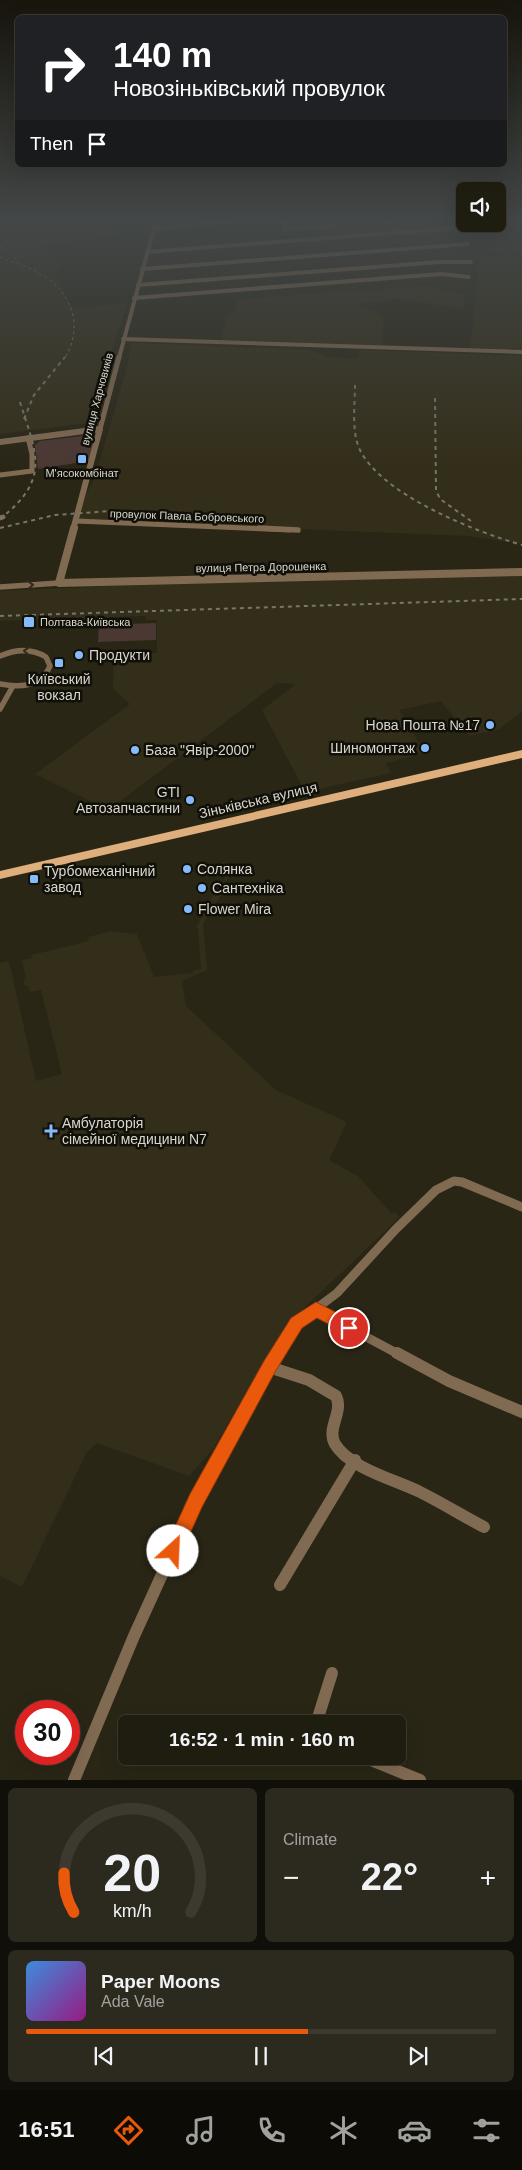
<!DOCTYPE html>
<html lang="en">
<head>
<meta charset="utf-8">
<style>
	:root { --surface:#1f1c10; --page:#2c291e; --text:#f1f3f6; --muted:#a1a19f; --line:#3c3a30; --accent:#ea580c }
	body { margin:0; font-family:Arial,sans-serif; background:var(--page); color:var(--text); height:100vh; display:flex; flex-direction:column; font-size:19px; white-space:nowrap }
	* { box-sizing:border-box; margin:0 }
	p { font-size:16px; color:var(--muted) }
	.icon { flex:none; width:28px; height:28px; fill:none; stroke:currentColor; stroke-width:2; stroke-linecap:round; stroke-linejoin:round }
	.map { position:relative; height:1780px; overflow:hidden }
	.sheet { display:flex; flex-direction:column; gap:8px; padding:8px; background:#110f09; flex:1 }
	.sheet>* { flex:none }
	.hud { position:absolute; left:15px; top:15px; width:492px; height:152px; border-radius:8px; box-shadow:0 5px 20px #0002,0 0 0 1px var(--line); background:#202124; color:#fff; overflow:hidden }
	.buttons { position:absolute; left:456px; top:182px; display:grid; gap:10px }
	.buttons a { display:grid; place-items:center; width:50px; height:50px; border-radius:8px; background:var(--surface); box-shadow:0 5px 20px #0002,0 0 0 1px var(--line); font-size:25px }
	.speed { position:absolute; left:15px; top:1700px; display:flex; gap:10px; font-size:25px; font-weight:700; text-align:center }
	.speed>* { display:grid; place-content:center; width:65px; height:65px; border-radius:50%; background:var(--surface); box-shadow:0 5px 20px #0002,0 0 0 1px var(--line); line-height:1 }
	.speed .limit { border:8px solid #d22; background:#fff; color:#111 }
	.pin { position:absolute; display:grid; place-items:center; width:42px; height:42px; color:#fff; margin:-21px; border:2px solid #fff; border-radius:50%; box-shadow:0 1px 5px #0007 }
	.me { position:absolute; width:55px; margin:-28px; rotate:25deg; stroke-linejoin:round; filter:drop-shadow(0 0 4px #0008) }
	.turn { display:flex; align-items:center; gap:18px; height:105px; padding:0 15px; font-size:22px }
	.turn .icon { width:65px; height:65px; stroke-width:2.5 }
	.turn b { display:block; font-size:35px; line-height:42px }
	.then { display:flex; align-items:center; height:48px; padding:0 15px; background:#0003; gap:10px; font-size:19px }
	.big { font-size:38px; font-weight:600; line-height:1.1 }
	.sheet .card { flex:1; display:flex; flex-direction:column; justify-content:center; gap:8px; min-width:0; padding:0 18px; border-radius:8px; background:var(--page) }
	.sheet .dial { align-items:center; gap:0 }
	.dial svg { height:130px; overflow:visible; fill:none; stroke:var(--line); stroke-width:7; stroke-linecap:round; text-anchor:middle }
	.dial text { fill:var(--text); stroke:none }
	.song { display:flex; align-items:center; gap:15px }
	.cover { width:60px; height:60px; border-radius:8px; background:linear-gradient(135deg,hsl(210 70% 55%),hsl(310 70% 35%)) }
	.played { height:5px; border-radius:2px; background:linear-gradient(90deg,var(--accent) 60%,var(--line) 60%) }
	.keys { display:flex; justify-content:space-around; direction:ltr }
	.heat { display:flex; justify-content:space-between; align-items:center; font-size:28px; direction:ltr }
	.sheet .tiles { flex:1; display:grid; gap:8px; grid-template-columns:1fr 1fr }
	.card:last-child { grid-column:span 2 }
	.trip { position:absolute; left:118px; top:1715px; width:288px; height:50px; border-radius:8px; background:var(--surface); box-shadow:0 5px 20px #0002,0 0 0 1px var(--line); font-weight:600; line-height:50px; text-align:center }
	.menu { display:flex; height:80px; justify-content:space-around; align-items:center; background:#0c0b06; color:var(--muted) }
	.menu .icon { width:35px; height:35px }
	.menu .active { color:var(--accent) }
	.menu b { font-size:22px; color:var(--text) }
	.map>svg:first-child { display:block }
</style>
</head>
<body>
<div class="map">
<svg width="522" height="1780" viewBox="0 0 522 1780">
	<rect width="100%" height="100%" fill="#292616"/>
	<!-- built -->
	<g fill="#332e19">
		<polygon points="0,221 113,221 122,236 45,244 61,270 53,271 73,309 127,303 89,423 0,434"/>
		<polygon points="443,221 465,221 465,224 487,224 522,242 522,250 501,252 483,249 463,239 458,233 458,228"/>
		<polygon points="480,255 522,258 522,349 470,348"/>
		<polygon points="427,286 441,288 442,291 465,294 464,309 394,298 381,302 359,303 361,308 374,311 384,317 382,345 222,340 226,316 233,315 238,299 293,296 295,294 374,291 392,288"/>
		<polygon points="132,343 309,350 326,356 357,359 360,350 522,356 522,544 467,536 79,520 87,492 94,480 125,374"/>
		<polygon points="522,575 522,711 499,729 469,736 441,701 399,710 425,753 386,763 391,773 305,792 262,710 296,684 277,683 118,803 110,811 35,774 130,704 113,689 114,653 157,653 157,620 146,620 145,616 0,621 0,591 156,584"/>
		<polygon points="223,862 235,867 221,888 224,890 203,924 207,970 182,981 186,1006 276,1090 347,1122 329,1160 358,1176 392,1214 394,1212 400,1217 286,1325 213,1449 189,1476 97,1443 87,1452 22,1587 0,1576 0,963 9,961 36,1081 62,1074 41,990 30,992 28,985 25,986 23,980 26,979 22,960 32,958 32,955 89,941 88,937 110,931 137,934 154,977 193,973 194,970 201,969 198,928 196,927 210,905 207,904 233,867 226,864 221,865"/>
	</g>
	<!-- green -->
	<g fill="#4b3833">
		<polygon points="82,436 91,437 94,442 89,461 38,469 35,445 40,441"/>
		<polygon points="156,623 156,640 98,642 99,625"/>
	</g>
	<g fill="none" stroke-linecap="round" stroke-linejoin="round">
		<!-- minor-far4 -->
		<g stroke="#816a52" stroke-width="4">
			<polyline points="284,221 285,229 334,226"/>
			<polyline points="388,221 398,232"/>
			<polyline points="153,229 234,221"/>
			<polyline points="147,252 457,228"/>
			<polyline points="142,269 468,244"/>
			<polyline points="138,285 440,262 471,262"/>
			<polyline points="134,298 441,274 469,277"/>
			<polyline points="123,339 522,352"/>
			<polyline points="119,358 156,221"/>
		</g>
		<!-- minor-far3 -->
		<g stroke="#816a52" stroke-width="5">
			<polyline points="100,429 119,357"/>
			<polyline points="0,475 32,471 32,454 28,438"/>
			<polyline points="0,518 3,517"/>
			<polyline points="76,521 290,530"/>
		</g>
		<!-- minor-far2 -->
		<g stroke="#816a52" stroke-width="5.5">
			<polyline points="259,528 298,530"/>
			<polyline points="0,587 59,583"/>
			<path d="M0,656C16,649 31,648 46,657L50,666C41,687 20,688 0,684"/>
			<polyline points="0,709 13,686"/>
		</g>
		<!-- minor-far1 -->
		<g stroke="#816a52" stroke-width="9">
			<polyline points="316,1310 400,1355"/>
			<polyline points="277,1355 297,1323 337,1293 396,1229 436,1190 454,1181 462,1182 522,1207"/>
		</g>
		<!-- minor -->
		<g stroke="#816a52" stroke-width="12">
			<polyline points="397,1353 449,1381 522,1412"/>
			<path d="M269,1367L309,1380L336,1396C344,1412 326,1428 335,1444C349,1468 396,1480 420,1492C442,1503 463,1516 484,1527"/>
			<polyline points="280,1585 355,1460"/>
			<polyline points="316,1724 332,1673"/>
			<polyline points="361,1756 420,1780"/>
			<polyline points="74,1780 134,1636 196,1500 278,1353"/>
		</g>
		<!-- tertiary-far1 -->
		<polyline stroke="#816a52" stroke-width="6" points="0,442 100,429 73,530"/>
		<!-- tertiary -->
		<polyline stroke="#816a52" stroke-width="8" points="74,528 59,583 522,572"/>
		<!-- primary -->
		<polygon fill="#deae7c" fill-rule="evenodd" points="522,750 522,758 0,879 0,871"/>
		<!-- rail-far1 -->
		<g stroke="#797669" stroke-width="1" stroke-dasharray="3 3" stroke-linecap="butt">
			<polyline points="0,246 17,260"/>
			<path d="M0,257C13,262 27,266 39,273C72,291 84,326 65,358"/>
		</g>
		<!-- rail -->
		<g stroke="#797669" stroke-width="2" stroke-dasharray="4 4" stroke-linecap="butt">
			<path d="M355,385C355,404 351,432 360,450C382,495 476,532 522,545"/>
			<polyline points="435,398 436,490 440,499 471,521"/>
			<polyline points="24,419 34,395 65,357"/>
			<path d="M0,519C52,478 36,454 19,399"/>
			<polyline points="0,528 55,515 110,511"/>
			<polyline points="0,616 522,599"/>
		</g>
	</g>
	<!-- one-way arrows -->
	<defs><path id="oneway-chevron" d="M-2-3.5L2.5 0L-2 3.5" fill="none" stroke-width="1.6" stroke-linecap="round" stroke-linejoin="round" transform="scale(1.25)"/></defs>
	<g stroke="#322a1e">
		<use href="#oneway-chevron" transform="translate(30 585) rotate(-3)"/>
		<use href="#oneway-chevron" transform="translate(27 651) rotate(-176)"/>
	</g>
	<!-- sky -->
	<linearGradient id="sky" x2="0" y2="1"><stop stop-color="#17150c"/><stop offset="0.47" stop-color="#434747"/><stop offset="1" stop-color="#434747" stop-opacity="0"/></linearGradient>
	<rect width="522" height="470" fill="url(#sky)"/>
	<!-- route -->
	<polygon fill="#ea580c" stroke="#983908" points="316,1302 355,1322 357,1328 355,1333 349,1335 317,1318 302,1328 275,1372 202,1507 179,1558 173,1560 167,1558 164,1551 190,1494 264,1361 291,1318"/>
	<!-- markers -->
	<g fill="#85bbfb" stroke="#100f08" stroke-width="2">
		<rect x="77" y="454" width="10" height="10" rx="2.5"/>
		<rect x="23" y="616" width="12" height="12" rx="2.5"/>
		<circle cx="79" cy="655" r="5"/>
		<rect x="54" y="658" width="10" height="10" rx="2.5"/>
		<circle cx="490" cy="725" r="5"/>
		<circle cx="425" cy="748" r="5"/>
		<circle cx="135" cy="750" r="5"/>
		<circle cx="190" cy="800" r="5"/>
		<circle cx="187" cy="869" r="5"/>
		<rect x="29" y="874" width="10" height="10" rx="2.5"/>
		<circle cx="202" cy="888" r="5"/>
		<circle cx="188" cy="909" r="5"/>
		<path d="M48.5 1123.5h5v5h5v5h-5v5h-5v-5h-5v-5h5z"/>
	</g>
	<g text-anchor="middle" dominant-baseline="central" stroke-width="5" stroke-linejoin="round" paint-order="stroke">
		<!-- far-street labels -->
		<g font-size="11" fill="#d9d7cd" stroke="#100f08">
			<text transform="translate(97 399) rotate(-75)">вулиця Харчовиків</text>
			<text transform="translate(187 516) rotate(2)">провулок Павла Бобровського</text>
			<text transform="translate(261 567) rotate(-1)">вулиця Петра Дорошенка</text>
		</g>
		<!-- far-poi labels -->
		<g font-size="11" fill="#d9d7cd" stroke="#100f08">
			<text x="82" y="473">М'ясокомбінат</text>
			<text x="40" y="622" text-anchor="start">Полтава-Київська</text>
		</g>
		<!-- poi labels -->
		<g font-size="14" fill="#d9d7cd" stroke="#100f08" text-anchor="start">
			<text x="89" y="655">Продукти</text>
			<text x="59" y="679" text-anchor="middle">Київський<tspan x="59" dy="16">вокзал</tspan></text>
			<text x="480" y="725" text-anchor="end">Нова Пошта №17</text>
			<text x="415" y="748" text-anchor="end">Шиномонтаж</text>
			<text x="145" y="750">База "Явір-2000"</text>
			<text x="180" y="792" text-anchor="end">GTI<tspan x="180" dy="16">Автозапчастини</tspan></text>
			<text x="197" y="869">Солянка</text>
			<text x="44" y="871">Турбомеханічний<tspan x="44" dy="16">завод</tspan></text>
			<text x="212" y="888">Сантехніка</text>
			<text x="198" y="909">Flower Mira</text>
			<text x="62" y="1123">Амбулаторія<tspan x="62" dy="16">сімейної медицини N7</tspan></text>
		</g>
		<!-- street labels -->
		<g font-size="14" fill="#d9d7cd" stroke="#100f08">
			<text transform="translate(258 800) rotate(-13)">Зіньківська вулиця</text>
		</g>
	</g>
</svg>
<div class="buttons">
<a><svg class="icon" aria-label="sound" viewBox="0 0 24 24"><path d="M4 9h4l5-4v14l-5-4H4zM17 9q2 3 0 6"/></svg></a>
</div>
<div class="speed"><div class="limit">30</div></div>
<div class="pin" style="left:349px;top:1328px;background:#d93025"><svg class="icon" aria-label="arrive" viewBox="0 0 24 24"><path d="M6 21V4h12l-3 4 3 4H6"/></svg></div>
<svg class="me" style="left:173px;top:1551px" viewBox="-20 -20 40 40"><circle r="19" fill="#fff"/><path d="M0-13L10 11 0 6-10 11z" fill="#ea580c"/></svg>
<div class="trip">16:52 · 1 min · 160 m</div>
<div class="hud">
<div class="turn"><svg class="icon" aria-label="right" viewBox="0 0 24 24"><path d="M7 20v-9h11M14 6l5 5-5 5"/></svg><div><b>140 m</b>Новозіньківський провулок</div></div>
<div class="then">Then<svg class="icon" aria-label="arrive" viewBox="0 0 24 24"><path d="M6 21V4h12l-3 4 3 4H6"/></svg></div>
</div>
</div>
<section class="sheet">
<div class="tiles">
<div class="card dial"><svg viewBox="0 0 100 80">
<path d="M14 69A42 42 0 1 1 86 69"/>
<path d="M14 69A42 42 0 0 1 8 45" stroke="#ea580c"/>
<text x="50" y="56" font-size="32" font-weight="700">20</text>
<text x="50" y="72" font-size="11">km/h</text>
</svg></div>
<div class="card"><p>Climate</p>
<div class="heat"><a>−</a><b class="big">22°</b><a>+</a></div>
</div>
<div class="card">
<div class="song"><i class="cover"></i><div><b>Paper Moons</b><p>Ada Vale</p></div></div>
<div class="played"></div>
<div class="keys"><svg class="icon" aria-label="previous" viewBox="0 0 24 24"><path d="M18 5L8 12l10 7zM5 5v14"/></svg><svg class="icon" aria-label="pause" viewBox="0 0 24 24"><path d="M8 5v14M16 5v14"/></svg><svg class="icon" aria-label="next" viewBox="0 0 24 24"><path d="M6 5l10 7-10 7zM19 5v14"/></svg></div>
</div>
</div>
</section>
<nav class="menu">
<b>16:51</b>
<svg class="icon active" aria-label="directions" viewBox="0 0 24 24"><path d="M12 3l9 9-9 9-9-9zM9 14v-3h6M13 9l2 2-2 2"/></svg>
<svg class="icon" aria-label="music" viewBox="0 0 24 24"><path d="M9 18V5l10-2v13"/><circle cx="6" cy="18" r="3"/><circle cx="16" cy="16" r="3"/></svg>
<svg class="icon" aria-label="phone" viewBox="0 0 24 24"><path d="M5 4h4l2 5-3 2q2 4 5 5l2-3 5 2v4C11 20 4 13 5 4z"/></svg>
<svg class="icon" aria-label="climate" viewBox="0 0 24 24"><path d="M12 3v18M4 7l16 10M4 17L20 7"/></svg>
<svg class="icon" aria-label="car" viewBox="0 0 24 24"><path d="M5 17H2v-5l4-1 3-4h7l3 4 3 1v5h-3M9 17h6M6 11h13"/><circle cx="7" cy="17" r="2"/><circle cx="17" cy="17" r="2"/></svg>
<svg class="icon" aria-label="filters" viewBox="0 0 24 24"><path d="M4 7h16M4 17h16"/><circle cx="9" cy="7" r="2"/><circle cx="15" cy="17" r="2"/></svg>
</nav>
</body>
</html>
